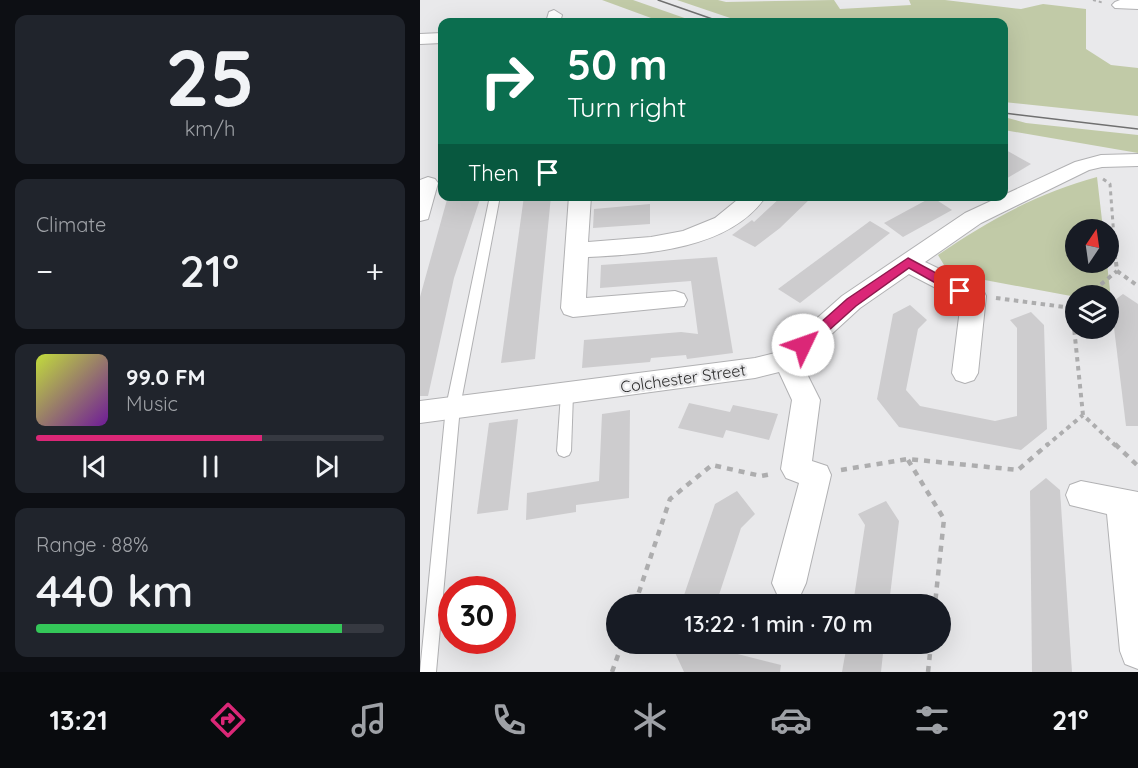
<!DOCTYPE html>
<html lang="en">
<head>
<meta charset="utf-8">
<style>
	:root { --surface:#171b24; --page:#20242c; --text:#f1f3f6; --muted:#9ea1a6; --line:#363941; --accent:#db2777 }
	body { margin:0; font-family:Quicksand,sans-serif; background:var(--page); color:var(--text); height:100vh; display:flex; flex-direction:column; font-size:22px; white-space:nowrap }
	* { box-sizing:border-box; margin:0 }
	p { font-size:20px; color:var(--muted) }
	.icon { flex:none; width:33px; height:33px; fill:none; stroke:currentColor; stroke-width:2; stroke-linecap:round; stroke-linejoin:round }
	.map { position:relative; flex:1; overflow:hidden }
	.sheet { display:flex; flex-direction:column; gap:15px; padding:15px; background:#0d0f14; width:420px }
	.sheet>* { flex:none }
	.banner { position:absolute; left:18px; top:18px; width:570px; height:183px; border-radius:12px; box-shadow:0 6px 24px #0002; background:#0b6e4f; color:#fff; overflow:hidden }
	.needle { width:39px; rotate:13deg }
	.controls { position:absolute; left:645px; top:219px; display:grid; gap:12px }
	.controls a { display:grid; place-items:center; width:54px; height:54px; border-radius:50%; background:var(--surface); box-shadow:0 6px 24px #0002; font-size:30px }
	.speed { position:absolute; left:18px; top:576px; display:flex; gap:12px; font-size:30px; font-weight:700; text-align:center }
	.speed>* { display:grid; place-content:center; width:78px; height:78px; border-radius:50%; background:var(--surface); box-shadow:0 6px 24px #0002; line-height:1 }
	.speed .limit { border:9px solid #d22; background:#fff; color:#111 }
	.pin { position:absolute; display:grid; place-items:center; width:51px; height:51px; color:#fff; margin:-26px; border-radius:12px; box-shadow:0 3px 9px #0006 }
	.me { position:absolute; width:66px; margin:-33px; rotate:48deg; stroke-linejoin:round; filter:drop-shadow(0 0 4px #0008) }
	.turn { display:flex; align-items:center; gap:21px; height:126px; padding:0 30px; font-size:27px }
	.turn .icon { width:78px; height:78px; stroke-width:2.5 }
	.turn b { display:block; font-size:42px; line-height:51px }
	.then { display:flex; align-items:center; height:57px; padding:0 30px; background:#0003; gap:12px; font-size:22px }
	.big { font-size:45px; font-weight:600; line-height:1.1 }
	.sheet .widget { flex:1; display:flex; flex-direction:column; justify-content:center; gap:9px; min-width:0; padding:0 21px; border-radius:12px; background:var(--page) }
	.sheet .dial { align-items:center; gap:0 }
	.dial b { font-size:78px; line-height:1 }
	.song { display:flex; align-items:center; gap:18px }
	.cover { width:72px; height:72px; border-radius:9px; background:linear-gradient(135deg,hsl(70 70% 55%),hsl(280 70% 35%)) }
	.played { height:6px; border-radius:3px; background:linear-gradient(90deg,var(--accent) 65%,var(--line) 65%) }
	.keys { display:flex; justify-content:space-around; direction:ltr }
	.heat { display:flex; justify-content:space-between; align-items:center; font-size:33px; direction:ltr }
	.charge { height:9px; border-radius:4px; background:linear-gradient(90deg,#34c759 88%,var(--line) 0) }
	.trip { position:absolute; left:186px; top:594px; width:345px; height:60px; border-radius:30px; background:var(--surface); box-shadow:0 6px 24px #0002; font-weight:600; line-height:60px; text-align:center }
	.tabs { display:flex; height:96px; justify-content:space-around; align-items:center; background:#090b0e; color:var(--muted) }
	.tabs .icon { width:42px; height:42px }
	.tabs .on { color:var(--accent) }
	.tabs b { font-size:27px; color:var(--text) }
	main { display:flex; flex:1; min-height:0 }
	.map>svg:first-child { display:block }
</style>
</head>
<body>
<main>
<section class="sheet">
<div class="widget dial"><b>25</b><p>km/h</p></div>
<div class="widget"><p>Climate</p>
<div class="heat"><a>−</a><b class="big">21°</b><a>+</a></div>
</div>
<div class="widget">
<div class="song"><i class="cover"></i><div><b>99.0 FM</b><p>Music</p></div></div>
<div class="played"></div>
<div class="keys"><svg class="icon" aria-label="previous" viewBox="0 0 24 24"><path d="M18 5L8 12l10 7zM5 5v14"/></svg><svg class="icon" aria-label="pause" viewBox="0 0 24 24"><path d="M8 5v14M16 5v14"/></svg><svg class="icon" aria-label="next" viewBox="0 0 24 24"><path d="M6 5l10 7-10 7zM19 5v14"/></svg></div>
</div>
<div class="widget"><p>Range · 88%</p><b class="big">440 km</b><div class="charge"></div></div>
</section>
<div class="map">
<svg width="718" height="672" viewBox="0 0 718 672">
	<rect width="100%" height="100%" fill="#e9e9eb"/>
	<!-- green -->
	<g fill="#c1caa7">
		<polygon points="182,0 213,0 276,22 242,22"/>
		<polygon points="257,0 298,0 306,2 414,0 420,9 491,5 489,0 525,0 601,9 623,4 666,9 666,49 691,65 718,68 718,116 584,102 584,22 322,22"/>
		<polygon points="584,117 606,123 718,135 718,153 584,130"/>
		<path d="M677,177L683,229L656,230V262L687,263L691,300H689L688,296H651L554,278L527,270L518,255C567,221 620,192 677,177Z"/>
	</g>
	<!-- building -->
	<g fill="#cdccce">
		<polygon points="584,149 611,164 584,180"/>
		<polygon points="28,196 61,196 34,278 8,396 0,396 0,297"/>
		<polygon points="104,196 131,196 115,359 81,363"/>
		<polygon points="362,196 393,196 360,228 335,247 312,235 332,220 334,222"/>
		<polygon points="512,197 532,210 483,237 464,223"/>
		<polygon points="230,204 230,224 173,228 174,209"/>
		<polygon points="450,221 470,233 380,303 358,289"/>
		<polygon points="297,257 313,353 267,359 266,355 231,358 230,362 162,368 164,340 261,332 278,334 271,281 180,288 181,265"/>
		<polygon points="703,294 718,304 718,426 706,426 691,303"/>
		<polygon points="490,305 507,320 498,329 486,390 500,406 575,421 597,416 597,328 590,320 611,312 624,325 627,429 601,450 479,427 457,399 473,314"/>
		<polygon points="269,403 310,412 313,405 358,414 349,440 306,430 303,438 258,428"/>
		<polygon points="210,410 209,498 156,505 156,512 106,520 107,493 179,481 182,414"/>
		<polygon points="98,419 88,510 57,514 69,423"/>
		<polygon points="626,478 640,490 652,672 612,672 610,491"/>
		<polygon points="317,491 335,514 321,528 296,604 261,604 295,504"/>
		<polygon points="466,501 479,521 469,604 433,604 445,525 438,514"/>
		<polygon points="251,644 298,644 302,650 361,665 360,672 264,672"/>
		<polygon points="427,644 464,644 461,672 422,672"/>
	</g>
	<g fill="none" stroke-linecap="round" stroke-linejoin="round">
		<defs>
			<g id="lane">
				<polygon points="70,196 80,196 40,407 16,672 0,672 26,407"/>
				<polygon points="147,389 152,390 153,394 151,451 149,455 144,457 139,455 137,451 141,394 142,390"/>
			</g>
			<g id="street">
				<polygon points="700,0 718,0 718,9 695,8 692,5 695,2"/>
				<polygon points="134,10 142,15 140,22 126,22 129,12"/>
				<polygon points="22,33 22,43 0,44 0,34"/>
				<polygon points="718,154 718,166 682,167 669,170 561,223 505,262 563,290 566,296 558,373 554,380 545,383 536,380 532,373 541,301 489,274 440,308 381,362 400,400 392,461 407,466 411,475 386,583 381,594 369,599 357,594 352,583 379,483 366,478 361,469 372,400 359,372 335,378 0,423 0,401 335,358 359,352 422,296 545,213 655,162 681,155"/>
				<polygon points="8,177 15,179 18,183 8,219 0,221 0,180"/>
				<path d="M149,196H171L168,242L231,237L263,231L295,218L322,196H346C310,250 225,254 168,257L166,298L255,291L264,294L267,300L264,306L153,317L144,314L141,308Z"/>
				<polygon points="661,481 718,492 718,669 705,664 700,651 687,514 650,505 646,495 650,485"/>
			</g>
		</defs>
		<!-- lane casing -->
		<use href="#lane" stroke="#b1b1b3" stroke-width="2"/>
		<!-- street casing -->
		<use href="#street" stroke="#b1b1b3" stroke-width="2"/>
		<!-- path-far3 -->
		<polyline stroke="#adadae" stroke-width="2" stroke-dasharray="3 3" stroke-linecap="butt" points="673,0 684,3"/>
		<!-- path-far2 -->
		<polyline stroke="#adadae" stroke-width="3" stroke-dasharray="4 4" stroke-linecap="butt" points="683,179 690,184 696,264"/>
		<!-- path-far1 -->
		<g stroke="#adadae" stroke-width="4" stroke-dasharray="4.5 4.5" stroke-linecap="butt">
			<polyline points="696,262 697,271 718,286"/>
			<polyline points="667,296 697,271"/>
			<polyline points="576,298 652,308 663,415 696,446"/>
			<polyline points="626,446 663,415"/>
		</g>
		<!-- path -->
		<g stroke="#adadae" stroke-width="4.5" stroke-dasharray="6 6" stroke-linecap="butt">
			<polyline points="695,444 718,466"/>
			<polyline points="488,460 524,519 515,604"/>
			<polyline points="421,470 488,459 598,470 628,444"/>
			<polyline points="215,604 250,499 292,465 341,476 352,474"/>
			<polyline points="192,672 202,644"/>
			<polyline points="508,672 511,644"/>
		</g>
		<!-- lane -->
		<use href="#lane" fill="#fff" fill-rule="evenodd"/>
		<!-- street -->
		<use href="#street" fill="#fff" fill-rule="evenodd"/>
		<!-- tram -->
		<g stroke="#707070" stroke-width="1.5">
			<polyline points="238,0 301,22"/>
			<polyline points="584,113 718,129"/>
		</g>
	</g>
	<!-- route -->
	<polygon fill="#db2777" stroke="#8e194d" stroke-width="1.5" points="488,258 544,288 546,291 544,294 535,294 489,268 436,306 388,349 379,349 376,345 379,342 427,299"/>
	<g text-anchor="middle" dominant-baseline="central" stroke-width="4.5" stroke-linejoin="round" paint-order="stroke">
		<!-- street labels -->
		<g font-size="16" fill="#2b2b2b" stroke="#e9e9eb">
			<text transform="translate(263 378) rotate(-8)">Colchester Street</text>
		</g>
	</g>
</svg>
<div class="controls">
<a><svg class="needle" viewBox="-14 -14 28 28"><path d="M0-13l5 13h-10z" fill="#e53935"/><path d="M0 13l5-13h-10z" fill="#9ea1a6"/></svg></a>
<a><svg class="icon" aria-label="layers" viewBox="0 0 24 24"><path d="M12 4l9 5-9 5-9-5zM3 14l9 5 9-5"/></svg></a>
</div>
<div class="speed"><div class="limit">30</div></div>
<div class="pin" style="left:540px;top:291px;background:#d93025"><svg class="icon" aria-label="arrive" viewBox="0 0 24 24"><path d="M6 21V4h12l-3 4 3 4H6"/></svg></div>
<svg class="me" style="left:383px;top:345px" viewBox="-20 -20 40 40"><circle r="19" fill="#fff"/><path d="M0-13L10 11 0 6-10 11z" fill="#db2777"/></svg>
<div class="trip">13:22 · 1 min · 70 m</div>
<div class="banner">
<div class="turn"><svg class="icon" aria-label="right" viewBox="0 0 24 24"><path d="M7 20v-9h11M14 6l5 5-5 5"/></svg><div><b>50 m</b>Turn right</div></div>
<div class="then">Then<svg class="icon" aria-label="arrive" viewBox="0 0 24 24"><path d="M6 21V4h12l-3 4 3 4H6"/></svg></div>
</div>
</div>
</main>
<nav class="tabs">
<b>13:21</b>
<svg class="icon on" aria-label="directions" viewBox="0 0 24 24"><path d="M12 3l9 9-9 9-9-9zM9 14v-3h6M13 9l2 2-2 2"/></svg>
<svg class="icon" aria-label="music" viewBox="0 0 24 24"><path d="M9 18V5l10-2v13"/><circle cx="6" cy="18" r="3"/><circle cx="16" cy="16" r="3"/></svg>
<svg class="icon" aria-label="phone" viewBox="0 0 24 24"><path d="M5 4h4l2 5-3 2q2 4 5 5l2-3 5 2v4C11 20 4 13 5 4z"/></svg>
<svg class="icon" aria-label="climate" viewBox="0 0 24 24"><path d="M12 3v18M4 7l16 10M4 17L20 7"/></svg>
<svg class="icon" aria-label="car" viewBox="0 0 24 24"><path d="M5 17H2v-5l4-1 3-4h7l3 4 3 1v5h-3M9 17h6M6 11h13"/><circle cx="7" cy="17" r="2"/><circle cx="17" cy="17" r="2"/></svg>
<svg class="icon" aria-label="filters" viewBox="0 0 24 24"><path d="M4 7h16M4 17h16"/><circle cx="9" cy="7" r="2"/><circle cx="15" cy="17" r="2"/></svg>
<b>21°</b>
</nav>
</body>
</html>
